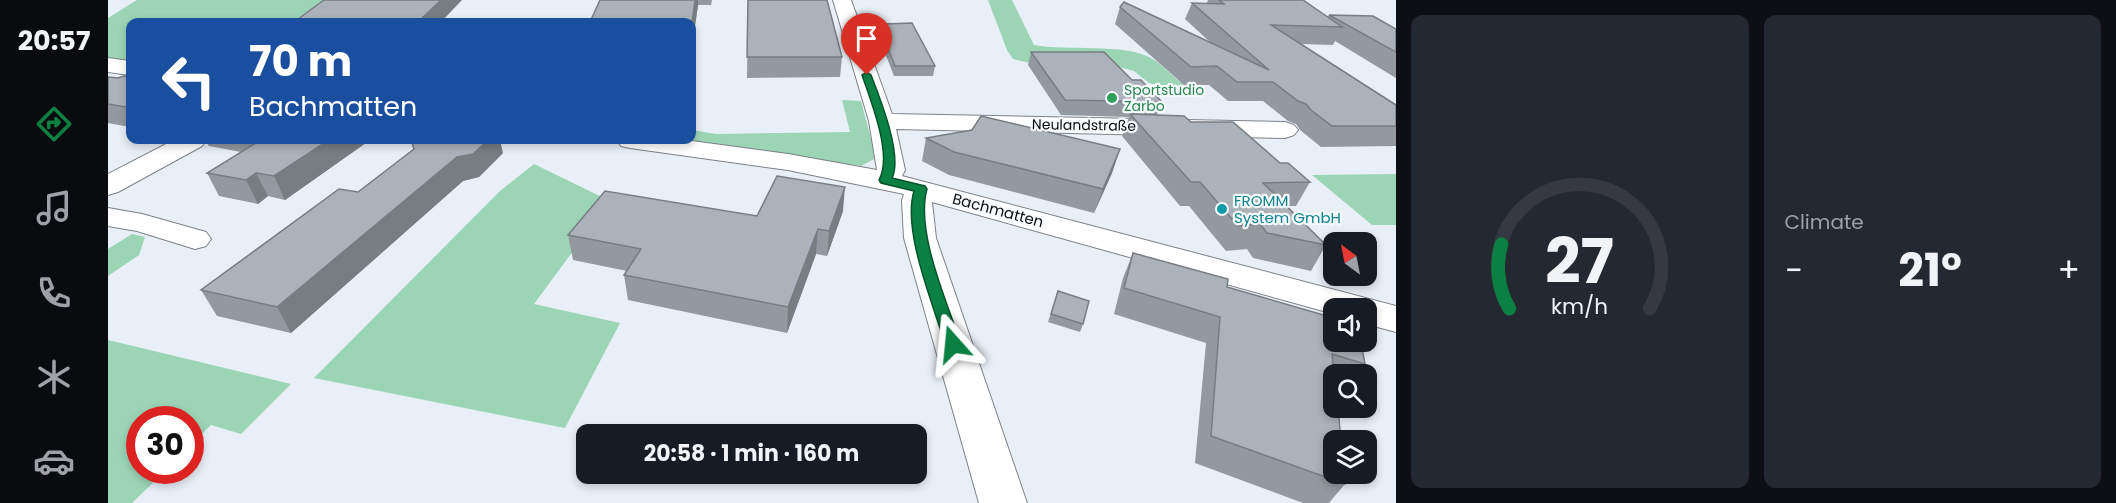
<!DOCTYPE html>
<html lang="en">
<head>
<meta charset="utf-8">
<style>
	:root { --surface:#171b24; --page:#242831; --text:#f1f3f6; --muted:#9ea1a6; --line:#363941; --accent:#0b8043 }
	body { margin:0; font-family:Poppins,sans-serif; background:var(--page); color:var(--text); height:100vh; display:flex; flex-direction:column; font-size:22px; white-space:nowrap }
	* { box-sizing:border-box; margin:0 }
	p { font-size:20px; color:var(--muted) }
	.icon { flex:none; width:33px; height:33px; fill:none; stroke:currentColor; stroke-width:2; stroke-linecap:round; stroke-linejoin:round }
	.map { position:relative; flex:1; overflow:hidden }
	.details { display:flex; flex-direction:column; gap:15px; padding:15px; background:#0d0f14; width:720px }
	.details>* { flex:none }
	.top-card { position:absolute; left:18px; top:18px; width:570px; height:126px; border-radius:12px; box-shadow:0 3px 9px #0003; background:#1a4fa0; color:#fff; overflow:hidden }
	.needle { width:39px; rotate:328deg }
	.buttons { position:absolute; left:1215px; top:232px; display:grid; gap:12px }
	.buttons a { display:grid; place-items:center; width:54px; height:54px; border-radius:12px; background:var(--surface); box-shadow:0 3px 9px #0003; font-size:30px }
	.speed { position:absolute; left:18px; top:406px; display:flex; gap:12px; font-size:30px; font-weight:700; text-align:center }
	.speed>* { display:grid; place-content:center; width:78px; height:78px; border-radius:50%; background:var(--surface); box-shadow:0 3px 9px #0003; line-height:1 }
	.speed .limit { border:9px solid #d22; background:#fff; color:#111 }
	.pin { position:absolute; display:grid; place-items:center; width:51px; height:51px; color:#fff; margin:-62px -26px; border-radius:50% 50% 50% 0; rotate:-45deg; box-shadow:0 0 6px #0007 }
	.pin .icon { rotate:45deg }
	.me { position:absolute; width:66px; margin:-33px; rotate:342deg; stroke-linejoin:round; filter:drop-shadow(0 0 4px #0008) }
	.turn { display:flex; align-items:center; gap:21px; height:126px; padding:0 24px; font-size:27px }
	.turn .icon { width:78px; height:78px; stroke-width:2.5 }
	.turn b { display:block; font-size:42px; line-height:51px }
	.big { font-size:45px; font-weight:700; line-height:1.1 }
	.details .widget { flex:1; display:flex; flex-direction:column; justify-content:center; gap:9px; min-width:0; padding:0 21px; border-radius:12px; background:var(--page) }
	.details .dial { align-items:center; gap:0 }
	.dial svg { height:156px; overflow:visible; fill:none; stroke:var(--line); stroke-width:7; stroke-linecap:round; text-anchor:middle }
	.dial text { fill:var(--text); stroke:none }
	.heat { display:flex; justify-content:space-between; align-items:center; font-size:33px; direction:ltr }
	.details .tiles { flex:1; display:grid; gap:15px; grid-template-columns:repeat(2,1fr) }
	.trip { position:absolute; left:468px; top:424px; width:351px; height:60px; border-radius:12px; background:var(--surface); box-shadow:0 3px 9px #0003; font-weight:700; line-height:60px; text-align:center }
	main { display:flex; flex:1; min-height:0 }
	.tab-bar { display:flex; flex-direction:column; width:108px; justify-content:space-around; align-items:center; background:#090b0e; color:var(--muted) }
	.tab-bar .icon { width:42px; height:42px }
	.tab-bar .selected { color:var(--accent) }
	.tab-bar b { font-size:27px; color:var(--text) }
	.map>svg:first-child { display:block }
</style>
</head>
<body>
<main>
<nav class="tab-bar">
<b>20:57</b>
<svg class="icon selected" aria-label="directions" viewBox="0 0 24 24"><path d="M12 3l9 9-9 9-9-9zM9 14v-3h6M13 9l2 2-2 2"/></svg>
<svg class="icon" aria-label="music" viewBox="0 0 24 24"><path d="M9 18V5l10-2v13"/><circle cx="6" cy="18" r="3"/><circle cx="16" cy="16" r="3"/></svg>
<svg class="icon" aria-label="phone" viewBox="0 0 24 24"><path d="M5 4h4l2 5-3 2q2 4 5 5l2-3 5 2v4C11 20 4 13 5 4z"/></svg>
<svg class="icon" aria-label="climate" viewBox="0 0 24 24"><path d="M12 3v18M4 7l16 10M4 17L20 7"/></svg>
<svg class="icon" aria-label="car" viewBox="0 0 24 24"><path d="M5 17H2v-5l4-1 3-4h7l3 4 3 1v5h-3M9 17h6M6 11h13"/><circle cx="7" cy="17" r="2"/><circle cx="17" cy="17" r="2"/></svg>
</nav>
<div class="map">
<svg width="1288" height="503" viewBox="0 0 1288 503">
	<rect width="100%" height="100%" fill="#e8eff6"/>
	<!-- green -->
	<g fill="#9bd5b6">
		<polygon points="29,0 216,0 184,22 22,22 22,63 0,60 0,18"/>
		<path d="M880,0H904L926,45C958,51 1017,43 1043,58C1055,65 1065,77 1076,85L1069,90L1041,83L1026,71L999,64L922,63L905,59L899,50Z"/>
		<polygon points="734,100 753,101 768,158 753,166 562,140 584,140 584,130 608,134 742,132"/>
		<polygon points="426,164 502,201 426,304 512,323 457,428 206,378 392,191"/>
		<polygon points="1288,174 1288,225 1264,225 1204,175"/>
		<polygon points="24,234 37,237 31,255 0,276 0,249"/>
		<polygon points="0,340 183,384 133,434 103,425 83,445 82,420 32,420 32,471 57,471 24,503 0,503"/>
	</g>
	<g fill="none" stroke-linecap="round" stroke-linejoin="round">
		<defs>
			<g id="minor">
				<polygon points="725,0 743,0 784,114 1177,122 1186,125 1190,130 1186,135 1177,138 788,129 797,170 794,176 1288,306 1288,332 1258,324 1258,309 1226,309 1226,314 824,202 828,238 919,503 871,503 796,238 794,201 796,194 680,170 522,148 513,146 509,140 576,140 680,154 769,170 761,121"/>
				<polygon points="0,58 22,61 22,75 0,72"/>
				<polygon points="66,140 98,140 94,146 10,192 0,195 0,174"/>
				<polygon points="0,208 34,214 98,232 103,239 98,246 87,249 29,231 0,226"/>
			</g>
		</defs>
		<!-- minor casing -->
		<use href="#minor" stroke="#7c8289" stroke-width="2"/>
		<!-- minor -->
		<use href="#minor" fill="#fff" fill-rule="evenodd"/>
	</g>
	<!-- wall -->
	<g fill="#94999f">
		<polygon points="492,0 604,0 603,5 590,5 584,47 584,22"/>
		<polygon points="640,0 734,57 732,77 639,78"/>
		<polygon points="1100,0 1195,0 1219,17 1221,15 1288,29 1288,78 1227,41 1225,45 1192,44 1288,105 1288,146 1213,147 1192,130 1188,124 1180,121 1155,101 1120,101 1101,85 1076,85 1007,24 1012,7 1103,43 1077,19 1084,3 1099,3"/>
		<polygon points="777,24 827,66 825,76 786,76 775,48 776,38 778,38 776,33"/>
		<polygon points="923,52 1024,80 1054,102 1049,115 1083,122 1172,163 1202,182 1188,206 1178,206 1218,245 1203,271 1145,258 1139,249 1118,251 1081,206 1072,206 1014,136 1021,117 953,115 920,65"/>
		<polygon points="0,77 10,78 22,77 22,127 0,123"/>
		<polygon points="818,138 1012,149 1004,173 986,213 841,175 814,161"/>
		<polygon points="97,140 262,140 177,200 160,196 150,204 111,196 99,173 133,152 101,146"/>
		<polygon points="395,153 371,177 355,181 183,333 109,316 93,290"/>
		<polygon points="735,211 719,256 708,254 679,333 520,300 516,275 519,271 465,260 460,235"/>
		<polygon points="1025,253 1119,287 1257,364 1248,375 1226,375 1237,484 1221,503 1195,503 1087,463 1098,343 1006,314 1015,278"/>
		<polygon points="950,291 975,324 972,332 940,322"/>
	</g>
	<!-- shaded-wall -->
	<g fill="#787d82">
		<polygon points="333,0 354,0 333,22 310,22"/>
		<polygon points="587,0 590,0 590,5 584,47 584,23"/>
		<polygon points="22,104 22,115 18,107"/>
		<polygon points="221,140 262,140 177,200 166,176"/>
		<polygon points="380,140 392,140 395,153 371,177 355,181 183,333 169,307 349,157"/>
		<polygon points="1012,149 1004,173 986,213 995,189"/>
		<polygon points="148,173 160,196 150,204 138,180"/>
		<polygon points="737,187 735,211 719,256 721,231"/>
		<polygon points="710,229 708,254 679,333 680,307"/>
	</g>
	<!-- building -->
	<g fill="#acb2b9" stroke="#787d82" stroke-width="1.5">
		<polygon points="216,0 333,0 310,22 186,22"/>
		<polygon points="492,0 587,0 584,23 482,22"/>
		<polygon points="640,0 719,0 734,57 639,57"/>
		<polygon points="1111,0 1195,0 1234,27 1163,25 1288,105 1288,126 1224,126 1203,110 1198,104 1190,101 1165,82 1129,82 1109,66 1083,67 1012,7 1016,2 1161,70 1084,3 1116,4"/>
		<polygon points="1221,15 1265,16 1288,29 1288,52"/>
		<polygon points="804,23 827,66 787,66 776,38 783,38 777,24"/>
		<polygon points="923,52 996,52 1024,80 1033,80 1054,102 957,100"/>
		<polygon points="16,76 22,77 22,104 18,107 0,104 0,77 10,78"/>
		<polygon points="1022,114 1076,116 1083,122 1125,122 1172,163 1180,163 1202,182 1155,183 1218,245 1159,233 1152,224 1130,226 1092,182 1083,182"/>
		<polygon points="873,116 1012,149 995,189 846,152 818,138 864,130"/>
		<polygon points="143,140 221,140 166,176 148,173 138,180 99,173 151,141"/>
		<polygon points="309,140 380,140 365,154 349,157 169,307 93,290 231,189 250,192 306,149 304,143"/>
		<polygon points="669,176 737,187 721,231 710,229 680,307 516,275 533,249 460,235 497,191 649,216"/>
		<polygon points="1025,253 1120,279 1119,287 1226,318 1226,342 1253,342 1257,364 1224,354 1226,375 1226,408 1230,408 1233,441 1226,441 1226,474 1236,474 1237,484 1103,436 1112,317 1016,288"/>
		<polygon points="950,291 981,301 975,324 943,314"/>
	</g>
	<!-- route -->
	<path fill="#0b8043" stroke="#07532c" stroke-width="1.5" d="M759,72L763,75C772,98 795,156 784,178L817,186L819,189C807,231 839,302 853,344L851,348H840L837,344C825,303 794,231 806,191L773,183L771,180C785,155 763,102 754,75Z"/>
	<!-- markers -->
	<circle fill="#2e9e5b" stroke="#f8fbfe" stroke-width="2" cx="1004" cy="98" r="6"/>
	<circle fill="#0f9aa8" stroke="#f8fbfe" stroke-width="2" cx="1114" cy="209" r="6"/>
	<g text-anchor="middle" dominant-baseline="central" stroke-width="4.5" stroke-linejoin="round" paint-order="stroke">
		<!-- far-leisure labels -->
		<g font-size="14" fill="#27864d" stroke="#f8fbfe" text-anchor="start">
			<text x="1016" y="90">Sportstudio<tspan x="1016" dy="16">Zarbo</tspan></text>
		</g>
		<!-- far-street labels -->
		<g font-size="14" fill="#0a0c0f" stroke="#f8fbfe">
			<text transform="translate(976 125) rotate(1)">Neulandstraße</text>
		</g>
		<!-- culture labels -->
		<g font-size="15" fill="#0d838f" stroke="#f8fbfe" text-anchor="start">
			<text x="1126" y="200">FROMM<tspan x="1126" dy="17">System GmbH</tspan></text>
		</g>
		<!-- street labels -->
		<g font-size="15" fill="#0a0c0f" stroke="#f8fbfe">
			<text transform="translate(890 210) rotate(15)">Bachmatten</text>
		</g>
	</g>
</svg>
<div class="buttons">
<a><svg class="needle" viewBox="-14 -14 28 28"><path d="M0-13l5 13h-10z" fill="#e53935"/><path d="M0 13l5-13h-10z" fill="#9ea1a6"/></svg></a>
<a><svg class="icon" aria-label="sound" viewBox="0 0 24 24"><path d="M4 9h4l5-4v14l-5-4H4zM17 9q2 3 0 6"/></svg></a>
<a><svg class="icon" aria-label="search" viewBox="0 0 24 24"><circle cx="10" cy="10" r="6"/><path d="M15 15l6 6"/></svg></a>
<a><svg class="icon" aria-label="layers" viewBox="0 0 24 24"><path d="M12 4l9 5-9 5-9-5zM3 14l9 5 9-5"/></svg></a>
</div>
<div class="speed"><div class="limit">30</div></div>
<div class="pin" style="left:759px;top:75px;background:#d93025"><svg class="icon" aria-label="arrive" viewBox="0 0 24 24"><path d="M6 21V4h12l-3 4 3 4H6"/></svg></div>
<svg class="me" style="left:845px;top:344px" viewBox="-20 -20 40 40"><path d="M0-17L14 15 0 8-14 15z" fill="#0b8043" stroke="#fff" stroke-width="4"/></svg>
<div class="trip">20:58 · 1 min · 160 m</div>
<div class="top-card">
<div class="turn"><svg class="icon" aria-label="left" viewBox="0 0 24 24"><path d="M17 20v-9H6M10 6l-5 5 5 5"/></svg><div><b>70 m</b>Bachmatten</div></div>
</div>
</div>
<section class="details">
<div class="tiles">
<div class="widget dial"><svg viewBox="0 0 100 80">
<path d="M14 69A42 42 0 1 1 86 69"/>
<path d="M14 69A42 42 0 0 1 10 36" stroke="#0b8043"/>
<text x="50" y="56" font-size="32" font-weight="700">27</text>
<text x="50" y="72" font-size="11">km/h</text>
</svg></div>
<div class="widget"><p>Climate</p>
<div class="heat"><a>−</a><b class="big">21°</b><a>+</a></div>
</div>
</div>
</section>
</main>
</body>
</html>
